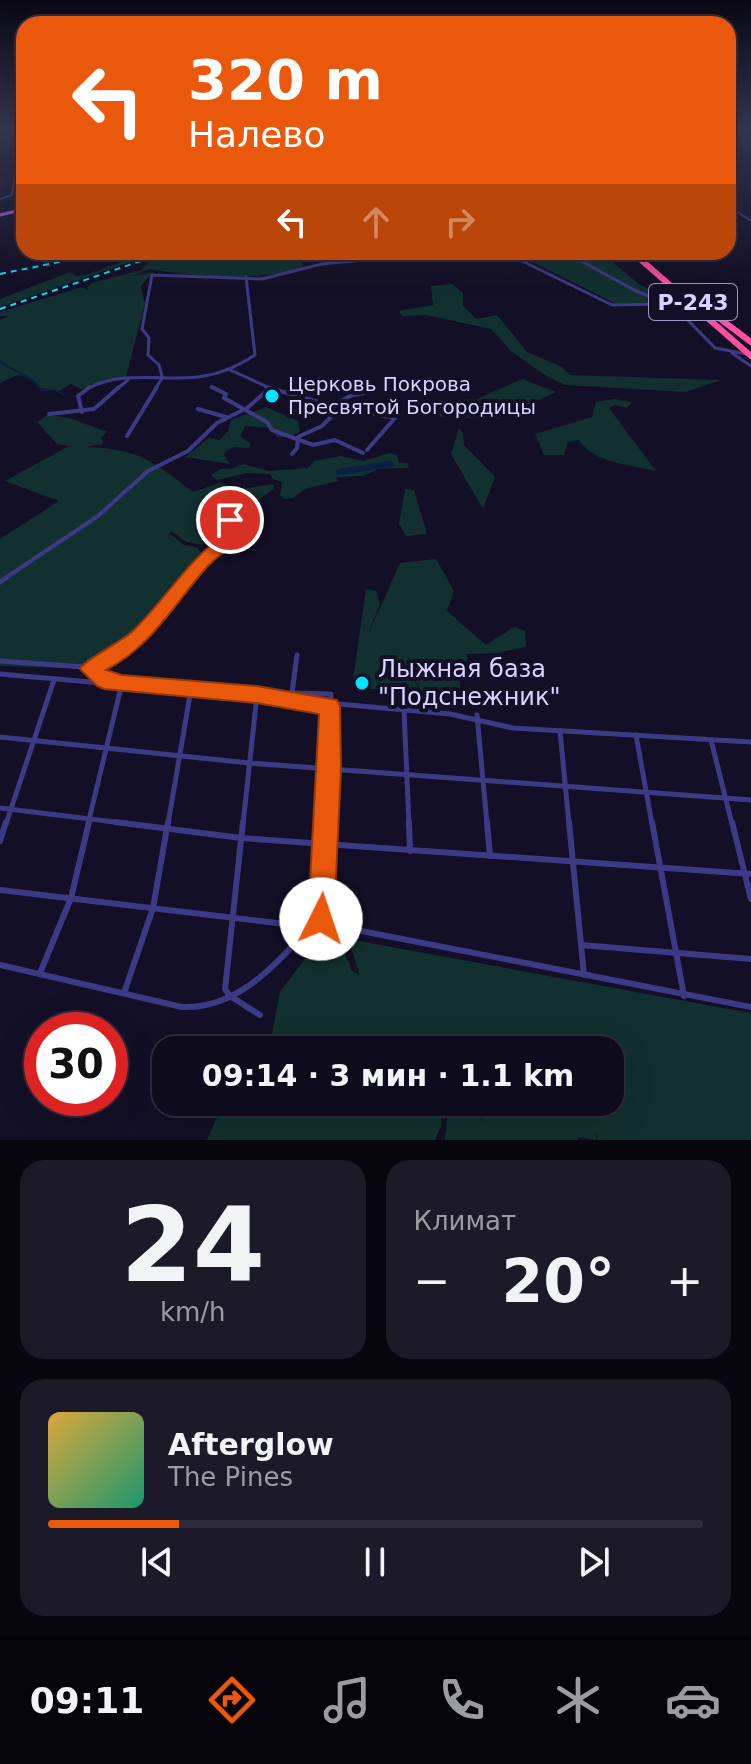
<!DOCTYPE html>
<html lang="ru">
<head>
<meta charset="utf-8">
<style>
	:root { --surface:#0e0b1c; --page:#1c1929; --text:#f1f3f6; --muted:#9b9ba3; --line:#2e2b3b; --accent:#ea580c }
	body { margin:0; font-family:"DejaVu Sans",sans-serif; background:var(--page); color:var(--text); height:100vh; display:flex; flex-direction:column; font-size:30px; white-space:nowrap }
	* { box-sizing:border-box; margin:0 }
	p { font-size:26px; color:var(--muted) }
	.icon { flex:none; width:44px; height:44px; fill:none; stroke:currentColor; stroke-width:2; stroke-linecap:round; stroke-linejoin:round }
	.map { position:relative; height:1140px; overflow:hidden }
	.panel { display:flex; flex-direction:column; gap:20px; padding:20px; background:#08060f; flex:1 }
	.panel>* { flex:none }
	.banner { position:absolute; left:16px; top:16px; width:720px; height:244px; border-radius:24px; box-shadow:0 8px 32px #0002,0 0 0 2px var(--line); background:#ea580c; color:#fff; overflow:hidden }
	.speed { position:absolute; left:24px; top:1012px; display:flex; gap:16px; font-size:40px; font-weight:700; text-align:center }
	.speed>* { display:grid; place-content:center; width:104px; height:104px; border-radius:50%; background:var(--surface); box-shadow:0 8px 32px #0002,0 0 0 2px var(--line); line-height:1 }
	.speed .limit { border:12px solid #d22; background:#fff; color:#111 }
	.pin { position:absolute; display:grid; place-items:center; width:68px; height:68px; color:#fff; margin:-34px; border:4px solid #fff; border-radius:50%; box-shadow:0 2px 8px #0007 }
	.me { position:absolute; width:88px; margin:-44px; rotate:4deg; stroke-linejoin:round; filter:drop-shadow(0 0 6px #0008) }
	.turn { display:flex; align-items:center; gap:28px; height:168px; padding:0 40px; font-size:36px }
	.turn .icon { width:104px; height:104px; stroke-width:2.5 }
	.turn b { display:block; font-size:56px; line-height:68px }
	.lanes { display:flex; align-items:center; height:76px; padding:0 40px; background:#0003; justify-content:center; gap:40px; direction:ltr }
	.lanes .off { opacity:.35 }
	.big { font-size:60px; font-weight:600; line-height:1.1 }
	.panel .card { flex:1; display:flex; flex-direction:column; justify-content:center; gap:12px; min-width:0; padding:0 28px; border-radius:24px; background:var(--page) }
	.panel .dial { align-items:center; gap:0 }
	.dial b { font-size:104px; line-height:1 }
	.song { display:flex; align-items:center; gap:24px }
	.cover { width:96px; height:96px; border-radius:12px; background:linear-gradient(135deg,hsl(40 70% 55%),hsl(160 70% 35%)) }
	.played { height:8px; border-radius:4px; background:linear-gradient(90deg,var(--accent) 20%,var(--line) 20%) }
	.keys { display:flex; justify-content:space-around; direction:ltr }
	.heat { display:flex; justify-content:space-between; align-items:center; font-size:44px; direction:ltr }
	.panel .tiles { flex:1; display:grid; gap:20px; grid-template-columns:1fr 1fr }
	.card:last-child { grid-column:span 2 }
	.trip { position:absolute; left:152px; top:1036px; width:472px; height:80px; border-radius:24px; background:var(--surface); box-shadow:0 8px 32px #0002,0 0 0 2px var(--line); font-weight:600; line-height:80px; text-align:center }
	.tab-bar { display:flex; height:128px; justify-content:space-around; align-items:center; background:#06040b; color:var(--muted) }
	.tab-bar .icon { width:56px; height:56px }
	.tab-bar .active { color:var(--accent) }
	.tab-bar b { font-size:36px; color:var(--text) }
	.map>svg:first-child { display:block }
</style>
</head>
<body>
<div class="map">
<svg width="751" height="1140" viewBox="0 0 751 1140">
	<rect width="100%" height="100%" fill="#130f26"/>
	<!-- green -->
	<g fill="#12302f">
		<polygon points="151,252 159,252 0,307 0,299 70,272 77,276 85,275"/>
		<path d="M171,252H192L173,262L195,252H298L304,268C255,282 198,277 149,269L133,276L153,272L141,286L145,304L126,377L81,389L71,384L59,391L38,388C29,369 16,375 0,383V320L9,316H0V312L82,287L89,291L87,287L92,283L141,270L150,261Z"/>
		<polygon points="513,252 601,253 640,285 674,300 620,306"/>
		<polygon points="452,284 463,293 463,305 476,319 497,315 527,352 560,366 570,375 721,380 686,392 565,385 546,376 511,351 491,329 426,315 402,316 399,311 433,305 431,286"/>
		<polygon points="522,379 556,392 497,419 429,416 443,401 477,399"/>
		<path d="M614,399L632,402L627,408L615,405L609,408L656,471C631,465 593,463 579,440L568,442L564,455H544L535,434L592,417L596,402Z"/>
		<polygon points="266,407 298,421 300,432 289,437 277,437 272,428 245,426 240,436 251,444 249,448 234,447 226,451 224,455 230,464 185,457 209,438 220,440 228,431 231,420"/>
		<path d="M47,415L70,418L107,432L101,438L103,444L86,447C139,449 153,461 193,492L220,483L241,489L273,484L274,488L254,504C231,500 232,503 219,518L231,528L230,531L207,526L202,533L212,538L202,545L187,542L172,532L169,533L184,545L197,547L203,556L162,601L130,643L99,669L0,666V539L59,501L5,481L67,447H73L57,444L37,422Z"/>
		<polygon points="459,428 463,433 464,445 495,477 483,509 451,454"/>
		<polygon points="390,453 397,455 399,463 407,463 409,468 378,469 363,476 336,477 338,481 305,489 293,498 284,499 280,495 282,482 273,479 270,474 247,473 217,480 211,475 221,469 231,469 243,464 269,471 308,468 314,461 341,456 363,461"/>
		<polygon points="405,489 414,490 427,534 406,536 399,524"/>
		<polygon points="436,559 454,591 447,611 486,645 514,627 525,631 526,647 497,653 467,654 468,668 459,669 461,696 423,694 411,673 421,694 352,687 366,589 376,591 380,604 367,637 400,563"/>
		<polygon points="333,936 340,940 352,971 360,975 348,939 751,1013 751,1140 597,1140 596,1131 596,1140 578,1137 578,1140 445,1140 448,1108 489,1121 443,1102 441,1126 435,1140 207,1140 224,1102 610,1102 610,1050 269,1050 280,992 321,937"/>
	</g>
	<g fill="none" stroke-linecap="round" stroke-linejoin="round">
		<!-- stream -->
		<path stroke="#0a1f44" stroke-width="2" d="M0,361C14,373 31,374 41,390H55L64,395"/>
		<!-- river -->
		<polyline stroke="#0a1f44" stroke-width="6" points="339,472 391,464"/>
		<!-- minor-far4 -->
		<g stroke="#3d3a85" stroke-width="2">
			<polyline points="0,199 12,195 17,158"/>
			<polyline points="728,205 751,221"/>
		</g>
		<!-- minor-far3 -->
		<g stroke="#3d3a85" stroke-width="3">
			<polyline points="485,252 518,259 612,305 665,304"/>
			<polyline points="537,252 553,258 565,252"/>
			<polyline points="565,252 634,290 675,307 715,348 746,354"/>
			<polyline points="518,258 530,252"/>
			<polyline points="732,353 751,366"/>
			<polyline points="228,369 272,389"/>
			<polyline points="162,376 159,365 148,355 149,338 142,329 152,275 262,279 322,264 446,252"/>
			<polyline points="363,384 369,389"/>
			<polyline points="211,387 216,389"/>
			<path d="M87,389C121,370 161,381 197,377C218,375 238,366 255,355L246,277"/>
			<polyline points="117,389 128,380"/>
			<polyline points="155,389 163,377"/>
		</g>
		<!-- minor-far2 -->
		<g stroke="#3d3a85" stroke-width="4">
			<polyline points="212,387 226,394 224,398 267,422 272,430 313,445 335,440 363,453"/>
			<polyline points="266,387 333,406 395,418 367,450"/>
			<polyline points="335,404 352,395 372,392 367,387"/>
			<polyline points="198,409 226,417"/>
			<polyline points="82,412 78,396 90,387"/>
			<polyline points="49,414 94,409 119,387"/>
			<polyline points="127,436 157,387"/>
			<polyline points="292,454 297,448 298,437 322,426 341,407"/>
			<polyline points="4,579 98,516 148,471 188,451 217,423 247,408 270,388"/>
			<polyline points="187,579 203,559 230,540 235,527 224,517"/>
		</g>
		<!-- minor-far1 -->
		<g stroke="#3d3a85" stroke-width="5">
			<polyline points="0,582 7,577"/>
			<polyline points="0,661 84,667 104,680"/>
			<path d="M90,669C136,646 157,616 188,577"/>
			<polyline points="0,674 450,714 513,728 751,742"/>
			<polyline points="292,693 297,655"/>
			<polyline points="271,697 292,693 331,694 325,824"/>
			<polyline points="404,710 409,824"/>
			<polyline points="477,715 487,824"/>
			<polyline points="560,731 569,824"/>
			<polyline points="636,735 652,824"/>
			<polyline points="0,737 249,763 751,800"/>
			<polyline points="711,740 732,824"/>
			<polyline points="0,808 131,824"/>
			<polyline points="6,824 54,680"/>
			<polyline points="88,824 122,683"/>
			<polyline points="168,824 191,689"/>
			<polyline points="243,824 257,695"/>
		</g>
		<!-- minor -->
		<g stroke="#3d3a85" stroke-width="6">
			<polyline points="115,822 241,838 751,874"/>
			<polyline points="243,822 225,989 230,996 260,1015"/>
			<polyline points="409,822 410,851"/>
			<polyline points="487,822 490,856"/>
			<polyline points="569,822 584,975"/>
			<polyline points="652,822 684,996"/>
			<polyline points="732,822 751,899"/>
			<polyline points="0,841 6,822"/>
			<polyline points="0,890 310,927 321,919 351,929 751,1007"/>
			<polyline points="321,919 325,822"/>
			<polyline points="581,945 751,959"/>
			<path d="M0,965L182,1007C238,1009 275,965 310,927"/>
			<polyline points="40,973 71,898 89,822"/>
			<polyline points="124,993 153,908 168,822"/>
		</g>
		<!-- major -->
		<polyline stroke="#c25bff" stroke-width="3" points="0,215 24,209"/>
		<!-- highway -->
		<g stroke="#ff4fa3" stroke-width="6">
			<polyline points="632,252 751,356"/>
			<polyline points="707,309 751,342"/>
		</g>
		<!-- rail -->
		<g stroke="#00e5ff" stroke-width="2" stroke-dasharray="6 5" stroke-linecap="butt">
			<polyline points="0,274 108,252"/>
			<polyline points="0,309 167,252"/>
		</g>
	</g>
	<!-- sky -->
	<linearGradient id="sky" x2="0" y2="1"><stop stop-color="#0a0815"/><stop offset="0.45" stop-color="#333752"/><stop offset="1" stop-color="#333752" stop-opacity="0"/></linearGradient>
	<rect width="751" height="287" fill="url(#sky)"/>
	<!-- route -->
	<path fill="#ea580c" stroke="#983908" stroke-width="2" d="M230,514L236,516L243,532C234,548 219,554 207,567C174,604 151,647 106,670L122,675L257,686L337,700L340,706L341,769L334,919L331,928L321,932L312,928L308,919L319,714L257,703L104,689L97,686L80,669C85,659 122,642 134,630C166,598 186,563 223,535L226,532L221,520Z"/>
	<!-- markers -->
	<g fill="#00e5ff" stroke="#130f26" stroke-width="3">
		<circle cx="272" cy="396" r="8"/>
		<circle cx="362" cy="683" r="8"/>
	</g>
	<g text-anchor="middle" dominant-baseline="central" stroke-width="8" stroke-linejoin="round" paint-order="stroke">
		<!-- far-poi labels -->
		<g font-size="20" fill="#d9d4ff" stroke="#130f26" text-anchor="start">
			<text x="288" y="384">Церковь Покрова<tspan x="288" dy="23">Пресвятой Богородицы</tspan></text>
		</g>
		<!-- shield labels -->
		<rect fill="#130f26" stroke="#9e99be" stroke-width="2" x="649" y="284" width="88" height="36" rx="6"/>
		<g font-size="22" font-weight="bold" fill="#d9d4ff">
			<text x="693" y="302">Р-243</text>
		</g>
		<!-- poi labels -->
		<g font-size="24" fill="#d9d4ff" stroke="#130f26" text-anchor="start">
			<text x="378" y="669">Лыжная база<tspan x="378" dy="28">"Подснежник"</tspan></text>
		</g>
	</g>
</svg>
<div class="speed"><div class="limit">30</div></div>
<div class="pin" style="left:230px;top:520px;background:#d93025"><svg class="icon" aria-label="arrive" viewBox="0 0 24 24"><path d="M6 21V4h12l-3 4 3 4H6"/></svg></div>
<svg class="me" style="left:321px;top:919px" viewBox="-20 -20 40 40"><circle r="19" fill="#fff"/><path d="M0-13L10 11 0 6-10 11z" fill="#ea580c"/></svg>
<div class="trip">09:14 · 3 мин · 1.1 km</div>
<div class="banner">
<div class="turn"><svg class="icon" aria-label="left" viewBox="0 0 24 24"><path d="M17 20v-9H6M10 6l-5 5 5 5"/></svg><div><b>320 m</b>Налево</div></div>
<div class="lanes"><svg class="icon" aria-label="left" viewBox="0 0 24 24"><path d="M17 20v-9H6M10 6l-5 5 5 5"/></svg><svg class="icon off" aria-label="ahead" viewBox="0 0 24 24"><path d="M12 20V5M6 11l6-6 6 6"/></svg><svg class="icon off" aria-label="right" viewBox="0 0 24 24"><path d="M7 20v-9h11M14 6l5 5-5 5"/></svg></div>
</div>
</div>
<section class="panel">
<div class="tiles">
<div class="card dial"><b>24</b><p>km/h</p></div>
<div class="card"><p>Климат</p>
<div class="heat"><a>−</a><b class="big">20°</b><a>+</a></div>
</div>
<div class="card">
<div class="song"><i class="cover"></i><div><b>Afterglow</b><p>The Pines</p></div></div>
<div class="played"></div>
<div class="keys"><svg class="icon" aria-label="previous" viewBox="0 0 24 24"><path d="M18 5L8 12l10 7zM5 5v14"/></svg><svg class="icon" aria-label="pause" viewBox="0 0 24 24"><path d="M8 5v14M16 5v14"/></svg><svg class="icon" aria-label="next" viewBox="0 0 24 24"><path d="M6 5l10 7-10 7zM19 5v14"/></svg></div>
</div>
</div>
</section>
<nav class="tab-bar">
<b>09:11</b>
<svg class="icon active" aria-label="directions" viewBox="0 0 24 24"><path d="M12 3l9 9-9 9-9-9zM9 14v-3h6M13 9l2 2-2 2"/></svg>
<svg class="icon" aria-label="music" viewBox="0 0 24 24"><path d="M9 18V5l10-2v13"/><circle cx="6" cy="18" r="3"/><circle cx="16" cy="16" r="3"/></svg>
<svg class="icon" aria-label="phone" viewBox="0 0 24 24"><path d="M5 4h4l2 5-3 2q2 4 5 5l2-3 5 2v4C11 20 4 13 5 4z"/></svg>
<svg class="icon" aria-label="climate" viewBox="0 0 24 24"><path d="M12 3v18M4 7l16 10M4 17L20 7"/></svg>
<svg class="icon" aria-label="car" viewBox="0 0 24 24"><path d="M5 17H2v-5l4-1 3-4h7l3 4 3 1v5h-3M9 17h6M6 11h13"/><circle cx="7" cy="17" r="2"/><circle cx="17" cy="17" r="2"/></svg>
</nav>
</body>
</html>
